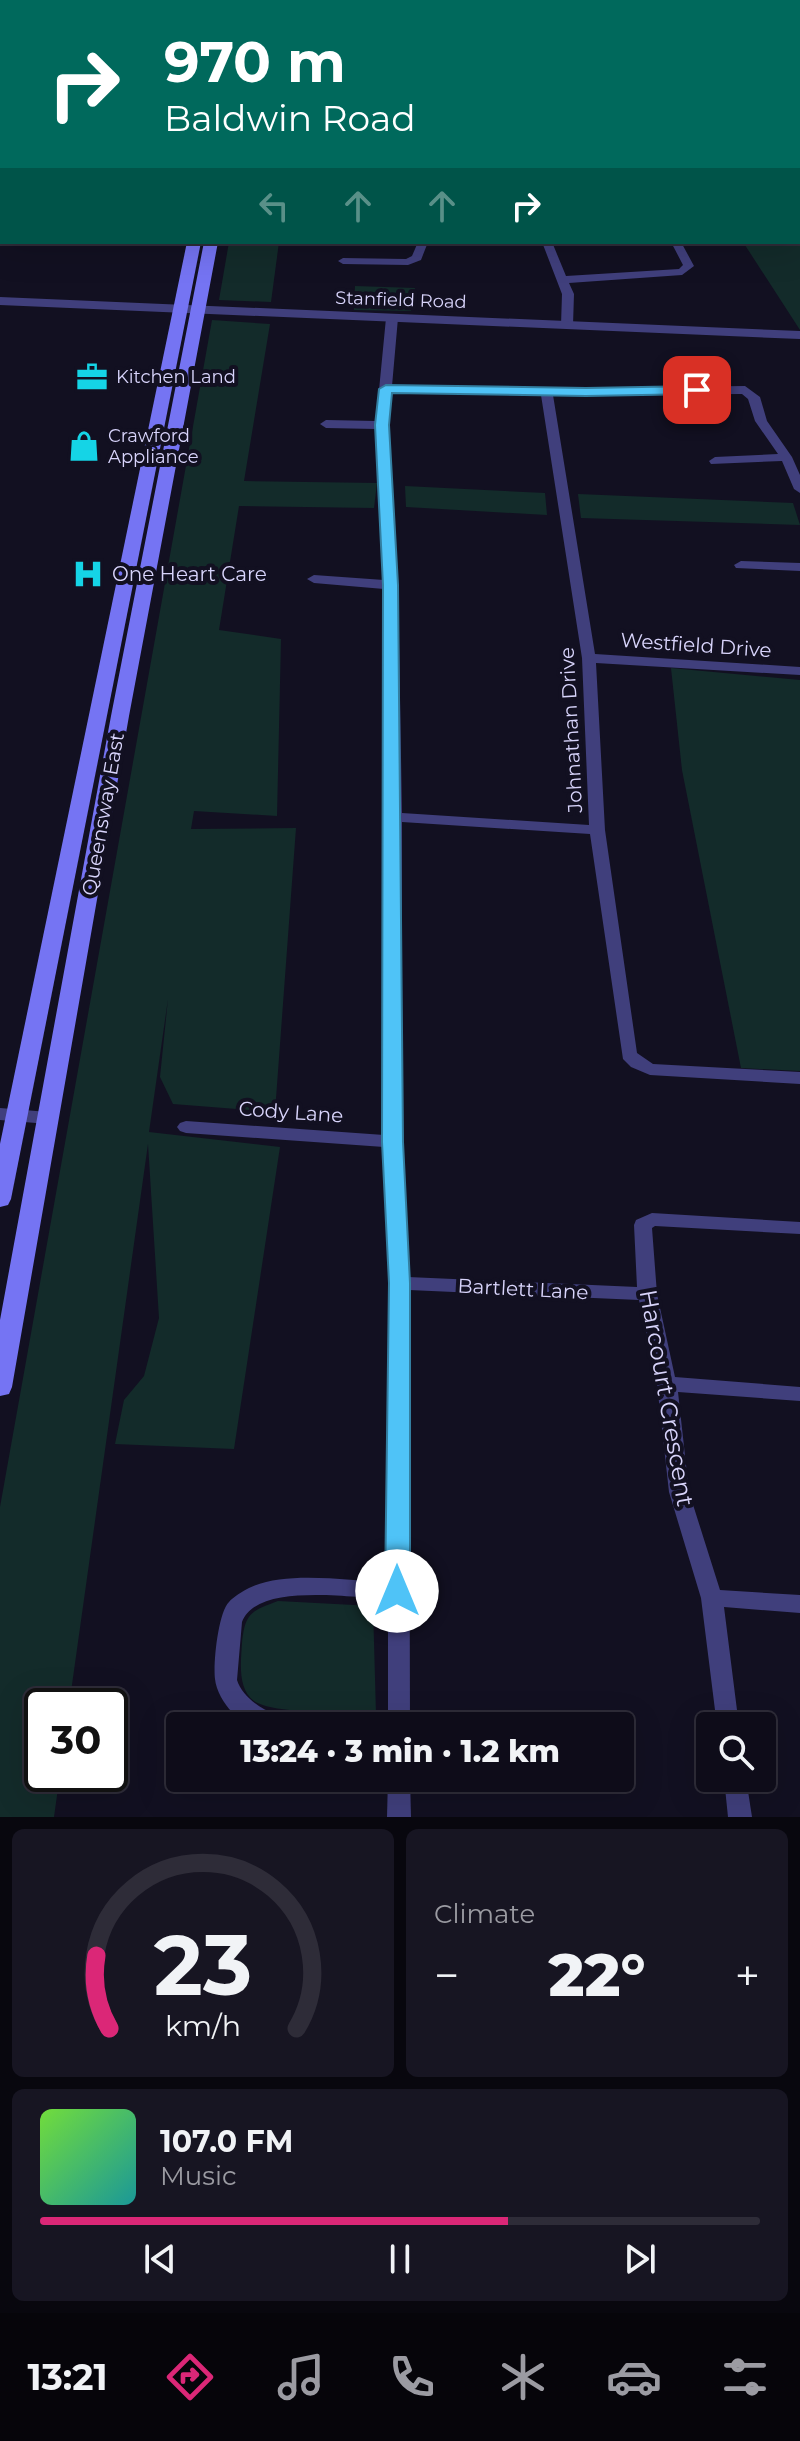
<!DOCTYPE html>
<html lang="en">
<head>
<meta charset="utf-8">
<style>
	:root { --surface:#0e0c19; --page:#171522; --text:#f1f3f6; --muted:#9b9ba2; --line:#2e2c38; --accent:#db2777 }
	body { margin:0; font-family:Montserrat,sans-serif; background:var(--page); color:var(--text); height:100vh; display:flex; flex-direction:column; font-size:30px; white-space:nowrap }
	* { box-sizing:border-box; margin:0 }
	p { font-size:26px; color:var(--muted) }
	.icon { flex:none; width:44px; height:44px; fill:none; stroke:currentColor; stroke-width:2; stroke-linecap:round; stroke-linejoin:round }
	.map { position:relative; height:1817px; overflow:hidden }
	.panel { display:flex; flex-direction:column; gap:12px; padding:12px; background:#08070e; flex:1 }
	.panel>* { flex:none }
	.top-card { position:absolute; left:0px; top:0px; width:800px; height:244px; box-shadow:0 8px 32px #0002,0 0 0 2px var(--line); background:#00695c; color:#fff; overflow:hidden }
	.controls { position:absolute; left:696px; top:1712px; display:grid; gap:16px }
	.controls a { display:grid; place-items:center; width:80px; height:80px; border-radius:8px; background:var(--surface); box-shadow:0 8px 32px #0002,0 0 0 2px var(--line); font-size:40px }
	.speed { position:absolute; left:24px; top:1688px; display:flex; gap:16px; font-size:40px; font-weight:700; text-align:center }
	.speed>* { display:grid; place-content:center; width:104px; height:104px; border-radius:50%; background:var(--surface); box-shadow:0 8px 32px #0002,0 0 0 2px var(--line); line-height:1 }
	.speed .limit { border:4px solid #111; border-radius:12px; background:#fff; color:#111 }
	.pin { position:absolute; display:grid; place-items:center; width:68px; height:68px; color:#fff; margin:-34px; border-radius:16px; box-shadow:0 4px 12px #0006 }
	.me { position:absolute; width:88px; margin:-44px; rotate:0deg; stroke-linejoin:round; filter:drop-shadow(0 0 6px #0008) }
	.turn { display:flex; align-items:center; gap:28px; height:168px; padding:0 32px; font-size:36px }
	.turn .icon { width:104px; height:104px; stroke-width:2.5 }
	.turn b { display:block; font-size:56px; line-height:68px }
	.lanes { display:flex; align-items:center; height:76px; padding:0 32px; background:#0003; justify-content:center; gap:40px; direction:ltr }
	.lanes .off { opacity:.35 }
	.big { font-size:60px; font-weight:800; line-height:1.1 }
	.panel .widget { flex:1; display:flex; flex-direction:column; justify-content:center; gap:12px; min-width:0; padding:0 28px; border-radius:12px; background:var(--page) }
	.panel .dial { align-items:center; gap:0 }
	.dial svg { height:208px; overflow:visible; fill:none; stroke:var(--line); stroke-width:7; stroke-linecap:round; text-anchor:middle }
	.dial text { fill:var(--text); stroke:none }
	.song { display:flex; align-items:center; gap:24px }
	.cover { width:96px; height:96px; border-radius:12px; background:linear-gradient(135deg,hsl(100 70% 55%),hsl(180 70% 35%)) }
	.played { height:8px; border-radius:4px; background:linear-gradient(90deg,var(--accent) 65%,var(--line) 65%) }
	.keys { display:flex; justify-content:space-around; direction:ltr }
	.heat { display:flex; justify-content:space-between; align-items:center; font-size:44px; direction:ltr }
	.panel .tiles { flex:1; display:grid; gap:12px; grid-template-columns:1fr 1fr }
	.widget:last-child { grid-column:span 2 }
	.trip { position:absolute; left:166px; top:1712px; width:468px; height:80px; border-radius:8px; background:var(--surface); box-shadow:0 8px 32px #0002,0 0 0 2px var(--line); font-weight:800; line-height:80px; text-align:center }
	.menu { display:flex; height:128px; justify-content:space-around; align-items:center; background:#06050a; color:var(--muted) }
	.menu .icon { width:56px; height:56px }
	.menu .on { color:var(--accent) }
	.menu b { font-size:36px; color:var(--text) }
	.map>svg:first-child { display:block }
</style>
</head>
<body>
<div class="map">
<svg width="800" height="1817" viewBox="0 0 800 1817">
	<rect width="100%" height="100%" fill="#121021"/>
	<!-- green -->
	<g fill="#132b2a">
		<polygon points="798,239 800,243 800,330 743,242 798,242"/>
		<polygon points="229,242 279,242 271,302 219,300"/>
		<polygon points="355,286 415,288 411,311 354,310"/>
		<polygon points="212,320 270,324 244,481 377,483 374,508 239,506 219,630 281,639 277,816 194,811 191,829 296,828 275,1112 173,1104 160,1077 168,999 149,1132 280,1147 234,1449 115,1444 124,1400 144,1376 159,1318 148,1144 69,1706 42,1706 42,1774 60,1774 54,1817 0,1817 0,1507"/>
		<polygon points="405,486 545,493 547,515 406,507"/>
		<polygon points="578,494 793,503 800,525 581,518"/>
		<polygon points="671,668 800,680 800,1071 741,1068 682,770"/>
		<path d="M278,1601L373,1606L376,1714C350,1713 273,1714 254,1701C237,1688 241,1661 242,1643C245,1613 251,1611 278,1601Z"/>
	</g>
	<g fill="none" stroke-linecap="round" stroke-linejoin="round">
		<!-- minor -->
		<g fill="#403f7c" fill-rule="evenodd">
			<polygon points="370,0 378,0 379,2 371,2"/>
			<polygon points="480,0 560,0 561,2 481,2"/>
			<polygon points="719,0 732,0 733,2 720,2"/>
			<rect x="798" y="2" width="2" height="6"/>
			<rect x="798" y="41" width="2" height="6"/>
			<rect x="798" y="83" width="2" height="6"/>
			<rect x="798" y="134" width="2" height="6"/>
			<polygon points="418,242 428,242 421,260 408,265 343,264 338,261 343,258 406,259 412,256"/>
			<polygon points="542,242 552,242 566,276 679,269 683,265 671,242 681,242 694,266 682,275 569,283 574,294 573,325 567,328 561,325 562,294"/>
			<path d="M392,315L398,318L392,386L586,388L745,386L760,397L767,421L792,457L800,475V493L794,489L782,461L711,464L709,461L715,457L778,454L755,421L748,399L742,394L553,395L595,654L800,667V675L596,663L605,830L637,1053L653,1064L800,1072V1084L650,1075L631,1067L623,1059L590,834L402,822V1142L408,1277L637,1287L634,1225L636,1220L652,1213L800,1222V1234L655,1226L652,1228L657,1294L675,1377L800,1387V1401L678,1392L689,1492L720,1590L800,1595V1613L724,1607L739,1726H717L701,1598L669,1492L657,1384L639,1300L409,1290L410,1726H388V1599C353,1598 256,1582 242,1622L237,1680C242,1696 260,1709 276,1714C291,1718 308,1714 323,1719L326,1726C295,1726 257,1733 232,1712C224,1704 216,1690 215,1679C213,1664 218,1613 229,1602C233,1597 243,1591 249,1588C285,1570 348,1581 388,1582L390,1283L384,1147L186,1133L180,1131L177,1127L180,1123L186,1121L384,1135L386,817L384,589L314,583L307,579L314,575L384,580L376,429L326,428L320,424L326,420L376,421L386,318ZM391,393L541,395L582,658L589,825L402,813L398,585L388,425Z"/>
			<polygon points="741,561 800,563 800,571 736,568 734,565"/>
			<polygon points="0,1108 48,1112 54,1114 57,1118 54,1122 48,1124 0,1120"/>
			<polygon points="388,1778 410,1778 411,1817 387,1817"/>
			<polygon points="724,1778 746,1778 752,1817 728,1817"/>
		</g>
		<!-- tertiary -->
		<polygon fill="#403f7c" fill-rule="evenodd" points="0,297 800,331 800,339 0,305"/>
		<!-- secondary -->
		<g fill="#7574f3" fill-rule="evenodd">
			<polygon points="272,0 282,0 283,2 271,2"/>
			<polygon points="187,242 201,242 11,1199 8,1205 0,1207 0,1144"/>
			<polygon points="204,242 218,242 129,716 12,1387 9,1394 0,1396 0,1320 111,716"/>
		</g>
	</g>
	<!-- route -->
	<polygon fill="#4fc3f7" stroke="#337fa1" stroke-width="2" points="386,385 586,388 697,386 704,390 697,394 586,396 392,393 389,425 398,585 403,1142 410,1283 410,1591 406,1598 397,1601 389,1598 385,1591 389,1283 382,1142 383,585 375,425 379,389"/>
	<!-- icons -->
	<defs>
		<symbol id="office-bare" viewBox="-9 -9 18 18"><path d="M-6-3h4V-5.5h4V-3h4V5H-6ZM-1-4.5V-3h2v-1.5ZM-6 0V1H6V0Z" fill="#15d4e6" stroke="#121021" stroke-width="2.5" paint-order="stroke"/></symbol>
		<symbol id="shop-bare" viewBox="-9 -9 18 18"><path d="M-5-2.5h2.3a2.7 3.5 0 0 1 5.4 0H5L5.5 6h-11ZM-1.5-2.5h3a1.5 2.3 0 0 0-3 0Z" fill="#15d4e6" stroke="#121021" stroke-width="2.5" paint-order="stroke"/></symbol>
		<symbol id="hospital-bare" viewBox="-9 -9 18 18"><path d="M-5-5h3v3.5h4V-5h3V5h-3V1.5h-4V5h-3Z" fill="#15d4e6" stroke="#121021" stroke-width="2.5" paint-order="stroke"/></symbol>
	</defs>
	<g fill-rule="evenodd">
		<use href="#office-bare" x="70" y="355" width="44" height="44"/>
		<use href="#shop-bare" x="62" y="424" width="44" height="44"/>
		<use href="#hospital-bare" x="66" y="552" width="44" height="44"/>
	</g>
	<g text-anchor="middle" dominant-baseline="central" stroke-width="8" stroke-linejoin="round" paint-order="stroke">
		<!-- far-street labels -->
		<g font-size="18" fill="#d8d4fb" stroke="#121021">
			<text transform="translate(401 300) rotate(2)">Stanfield Road</text>
		</g>
		<!-- far-poi labels -->
		<g font-size="18" fill="#d8d4fb" stroke="#121021" text-anchor="start">
			<text x="116" y="377">Kitchen Land</text>
			<text x="108" y="436">Crawford<tspan x="108" dy="21">Appliance</tspan></text>
		</g>
		<!-- poi labels -->
		<g font-size="20" fill="#d8d4fb" stroke="#121021" text-anchor="start">
			<text x="112" y="574">One Heart Care</text>
		</g>
		<!-- street labels -->
		<g font-size="20" fill="#d8d4fb" stroke="#121021">
			<text transform="translate(696 645) rotate(4)">Westfield Drive</text>
			<text transform="translate(571 730) rotate(-93)">Johnathan Drive</text>
			<text transform="translate(103 814) rotate(-80)">Queensway East</text>
			<text transform="translate(291 1112) rotate(4)">Cody Lane</text>
			<text transform="translate(523 1289) rotate(3)">Bartlett Lane</text>
		</g>
		<!-- near-street labels -->
		<g font-size="24" fill="#d8d4fb" stroke="#121021">
			<text transform="translate(667 1398) rotate(80)">Harcourt Crescent</text>
		</g>
	</g>
</svg>
<div class="controls">
<a><svg class="icon" aria-label="search" viewBox="0 0 24 24"><circle cx="10" cy="10" r="6"/><path d="M15 15l6 6"/></svg></a>
</div>
<div class="speed"><div class="limit">30</div></div>
<div class="pin" style="left:697px;top:390px;background:#d93025"><svg class="icon" aria-label="arrive" viewBox="0 0 24 24"><path d="M6 21V4h12l-3 4 3 4H6"/></svg></div>
<svg class="me" style="left:397px;top:1591px" viewBox="-20 -20 40 40"><circle r="19" fill="#fff"/><path d="M0-13L10 11 0 6-10 11z" fill="#4fc3f7"/></svg>
<div class="trip">13:24 · 3 min · 1.2 km</div>
<div class="top-card">
<div class="turn"><svg class="icon" aria-label="right" viewBox="0 0 24 24"><path d="M7 20v-9h11M14 6l5 5-5 5"/></svg><div><b>970 m</b>Baldwin Road</div></div>
<div class="lanes"><svg class="icon off" aria-label="left" viewBox="0 0 24 24"><path d="M17 20v-9H6M10 6l-5 5 5 5"/></svg><svg class="icon off" aria-label="ahead" viewBox="0 0 24 24"><path d="M12 20V5M6 11l6-6 6 6"/></svg><svg class="icon off" aria-label="ahead" viewBox="0 0 24 24"><path d="M12 20V5M6 11l6-6 6 6"/></svg><svg class="icon" aria-label="right" viewBox="0 0 24 24"><path d="M7 20v-9h11M14 6l5 5-5 5"/></svg></div>
</div>
</div>
<section class="panel">
<div class="tiles">
<div class="widget dial"><svg viewBox="0 0 100 80">
<path d="M14 69A42 42 0 1 1 86 69"/>
<path d="M14 69A42 42 0 0 1 9 41" stroke="#db2777"/>
<text x="50" y="56" font-size="32" font-weight="700">23</text>
<text x="50" y="72" font-size="11">km/h</text>
</svg></div>
<div class="widget"><p>Climate</p>
<div class="heat"><a>−</a><b class="big">22°</b><a>+</a></div>
</div>
<div class="widget">
<div class="song"><i class="cover"></i><div><b>107.0 FM</b><p>Music</p></div></div>
<div class="played"></div>
<div class="keys"><svg class="icon" aria-label="previous" viewBox="0 0 24 24"><path d="M18 5L8 12l10 7zM5 5v14"/></svg><svg class="icon" aria-label="pause" viewBox="0 0 24 24"><path d="M8 5v14M16 5v14"/></svg><svg class="icon" aria-label="next" viewBox="0 0 24 24"><path d="M6 5l10 7-10 7zM19 5v14"/></svg></div>
</div>
</div>
</section>
<nav class="menu">
<b>13:21</b>
<svg class="icon on" aria-label="directions" viewBox="0 0 24 24"><path d="M12 3l9 9-9 9-9-9zM9 14v-3h6M13 9l2 2-2 2"/></svg>
<svg class="icon" aria-label="music" viewBox="0 0 24 24"><path d="M9 18V5l10-2v13"/><circle cx="6" cy="18" r="3"/><circle cx="16" cy="16" r="3"/></svg>
<svg class="icon" aria-label="phone" viewBox="0 0 24 24"><path d="M5 4h4l2 5-3 2q2 4 5 5l2-3 5 2v4C11 20 4 13 5 4z"/></svg>
<svg class="icon" aria-label="climate" viewBox="0 0 24 24"><path d="M12 3v18M4 7l16 10M4 17L20 7"/></svg>
<svg class="icon" aria-label="car" viewBox="0 0 24 24"><path d="M5 17H2v-5l4-1 3-4h7l3 4 3 1v5h-3M9 17h6M6 11h13"/><circle cx="7" cy="17" r="2"/><circle cx="17" cy="17" r="2"/></svg>
<svg class="icon" aria-label="filters" viewBox="0 0 24 24"><path d="M4 7h16M4 17h16"/><circle cx="9" cy="7" r="2"/><circle cx="15" cy="17" r="2"/></svg>
</nav>
</body>
</html>
